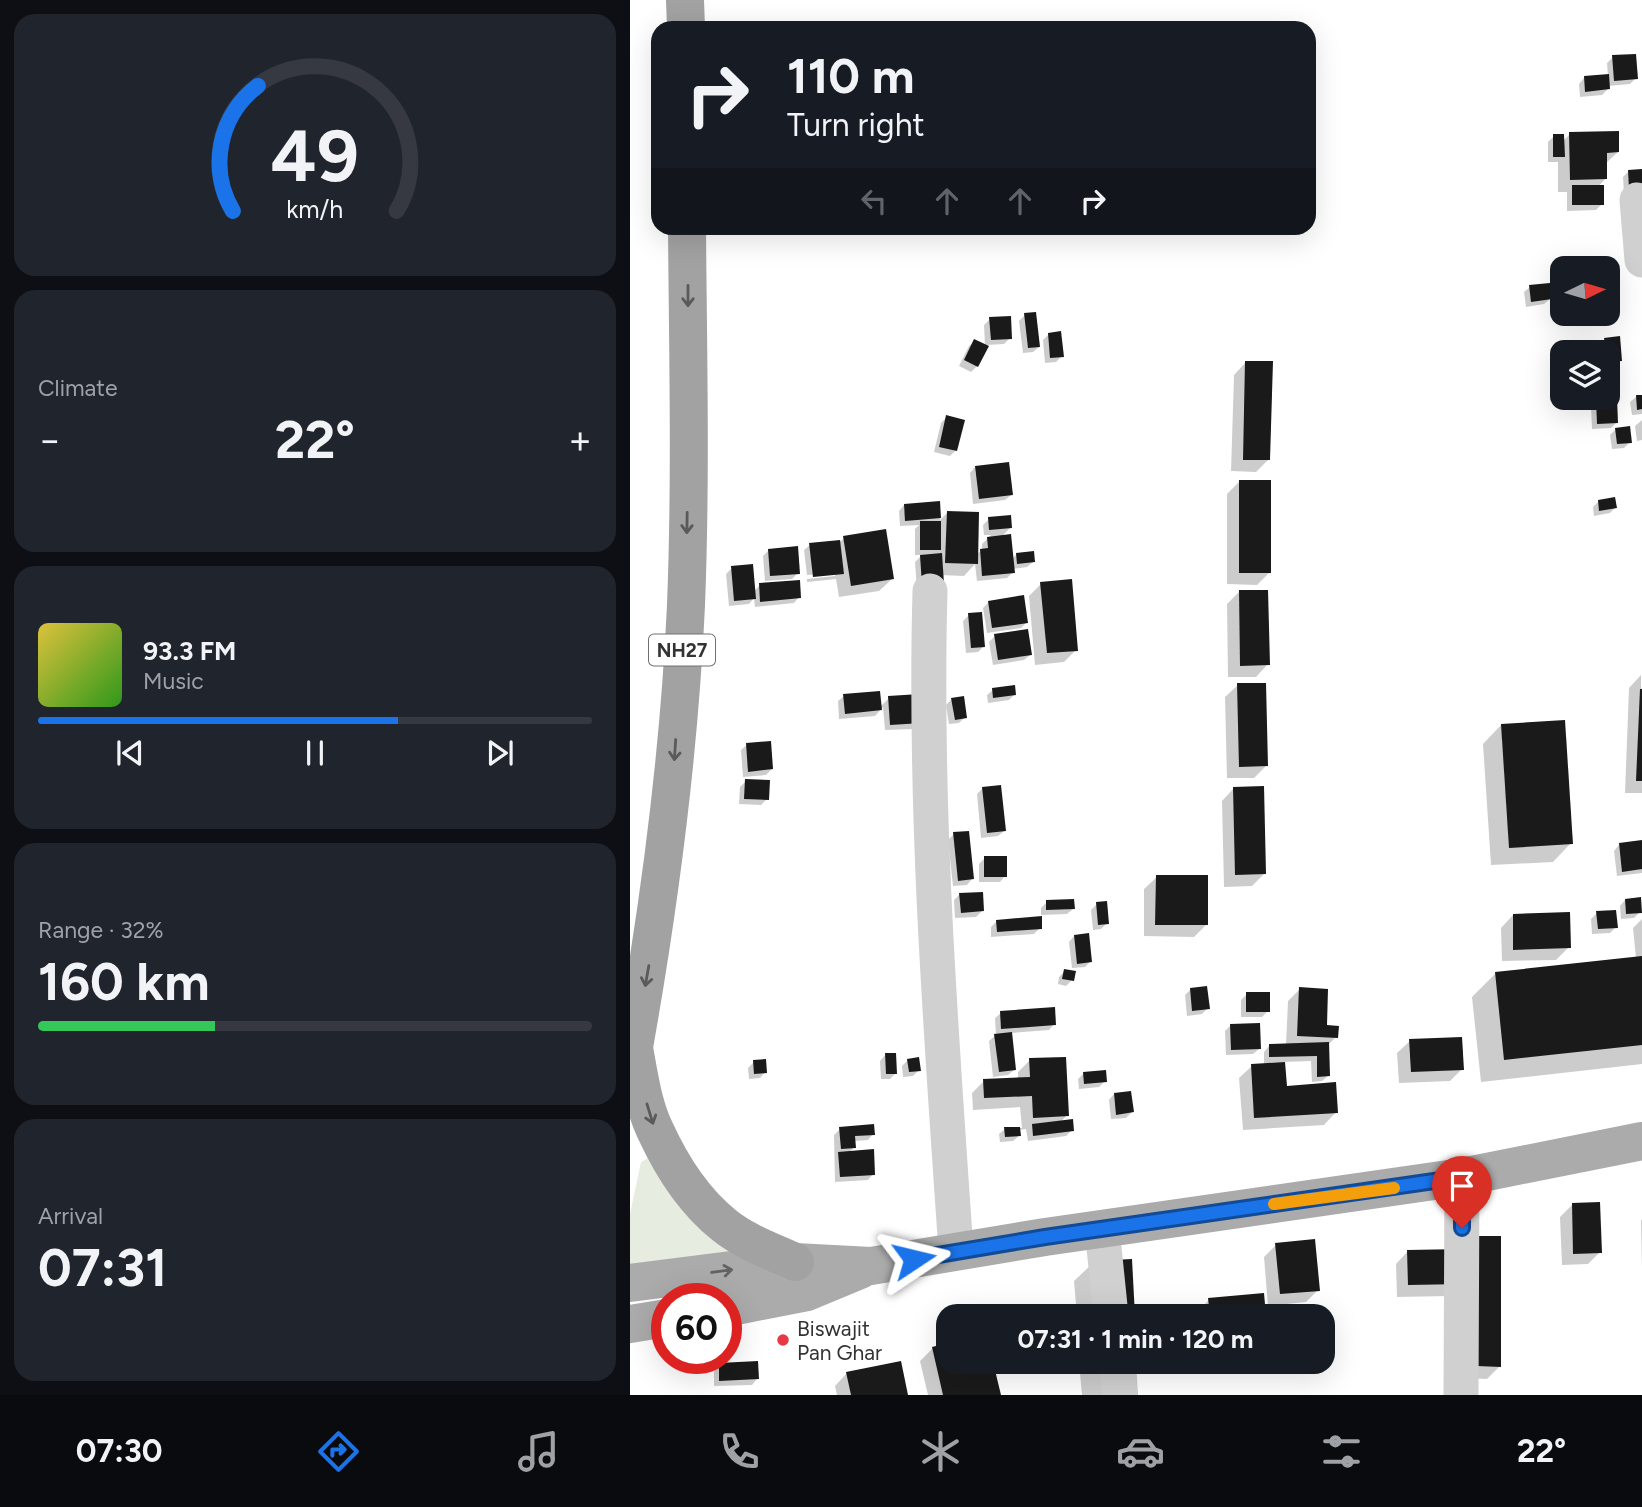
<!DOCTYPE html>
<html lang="en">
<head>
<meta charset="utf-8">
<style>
	:root { --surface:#171b24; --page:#20242c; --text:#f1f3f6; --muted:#9ea1a6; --line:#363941; --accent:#1a73e8 }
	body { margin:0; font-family:Figtree,sans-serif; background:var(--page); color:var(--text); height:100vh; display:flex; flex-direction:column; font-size:26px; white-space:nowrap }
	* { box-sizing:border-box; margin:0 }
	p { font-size:23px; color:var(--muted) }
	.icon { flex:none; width:38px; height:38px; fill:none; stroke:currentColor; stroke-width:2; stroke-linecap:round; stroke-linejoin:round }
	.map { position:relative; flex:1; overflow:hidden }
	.details { display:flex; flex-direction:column; gap:14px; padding:14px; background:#0d0f14; width:630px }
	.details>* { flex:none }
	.guide { position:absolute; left:21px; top:21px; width:665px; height:214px; border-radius:21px; box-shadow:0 7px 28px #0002; background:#171b24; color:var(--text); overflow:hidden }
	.needle { width:46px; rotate:85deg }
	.tools { position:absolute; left:920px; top:256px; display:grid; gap:14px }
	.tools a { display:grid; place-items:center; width:70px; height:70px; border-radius:14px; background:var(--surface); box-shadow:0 7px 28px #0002; font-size:35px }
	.speed { position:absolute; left:21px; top:1283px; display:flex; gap:14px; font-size:35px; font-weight:700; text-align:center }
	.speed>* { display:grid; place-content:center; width:91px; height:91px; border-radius:50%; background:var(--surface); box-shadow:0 7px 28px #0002; line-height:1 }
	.speed .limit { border:10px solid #d22; background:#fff; color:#111 }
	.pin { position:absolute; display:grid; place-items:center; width:60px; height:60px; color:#fff; margin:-72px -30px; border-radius:50% 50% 50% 0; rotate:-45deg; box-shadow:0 0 7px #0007 }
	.pin .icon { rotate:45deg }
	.me { position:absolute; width:77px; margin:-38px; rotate:80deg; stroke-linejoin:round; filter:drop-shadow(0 0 5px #0008) }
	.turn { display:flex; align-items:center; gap:24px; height:147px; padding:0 21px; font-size:32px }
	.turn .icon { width:91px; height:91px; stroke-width:2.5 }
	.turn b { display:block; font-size:49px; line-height:60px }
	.lanes { display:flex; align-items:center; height:66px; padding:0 21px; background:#0003; justify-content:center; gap:35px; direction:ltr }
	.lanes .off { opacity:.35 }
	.big { font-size:52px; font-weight:700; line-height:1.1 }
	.details .card { flex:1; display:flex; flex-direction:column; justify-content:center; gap:10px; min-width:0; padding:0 24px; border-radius:21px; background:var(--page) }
	.details .dial { align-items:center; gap:0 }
	.dial svg { height:182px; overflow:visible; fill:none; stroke:var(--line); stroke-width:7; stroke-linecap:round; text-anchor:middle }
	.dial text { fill:var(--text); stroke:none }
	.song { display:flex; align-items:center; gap:21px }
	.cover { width:84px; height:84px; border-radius:10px; background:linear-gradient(135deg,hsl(50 70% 55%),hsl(110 70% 35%)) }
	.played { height:7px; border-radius:4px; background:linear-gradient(90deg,var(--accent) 65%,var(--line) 65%) }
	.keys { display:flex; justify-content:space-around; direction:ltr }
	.heat { display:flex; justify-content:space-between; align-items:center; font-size:38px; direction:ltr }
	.charge { height:10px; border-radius:5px; background:linear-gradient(90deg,#34c759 32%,var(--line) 0) }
	.trip { position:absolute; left:306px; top:1304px; width:399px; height:70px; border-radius:21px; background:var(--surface); box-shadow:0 7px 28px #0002; font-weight:700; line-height:70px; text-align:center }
	.menu { display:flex; height:112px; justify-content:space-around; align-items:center; background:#090b0e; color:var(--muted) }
	.menu .icon { width:49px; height:49px }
	.menu .on { color:var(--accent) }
	.menu b { font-size:32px; color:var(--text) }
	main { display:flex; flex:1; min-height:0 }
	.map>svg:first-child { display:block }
</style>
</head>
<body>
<main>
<section class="details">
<div class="card dial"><svg viewBox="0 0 100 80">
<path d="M14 69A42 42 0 1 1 86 69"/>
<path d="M14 69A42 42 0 0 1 25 14" stroke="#1a73e8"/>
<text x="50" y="56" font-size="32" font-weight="700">49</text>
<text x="50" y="72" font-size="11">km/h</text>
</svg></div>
<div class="card"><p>Climate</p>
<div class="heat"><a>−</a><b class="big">22°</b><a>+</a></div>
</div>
<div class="card">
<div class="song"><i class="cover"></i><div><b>93.3 FM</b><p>Music</p></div></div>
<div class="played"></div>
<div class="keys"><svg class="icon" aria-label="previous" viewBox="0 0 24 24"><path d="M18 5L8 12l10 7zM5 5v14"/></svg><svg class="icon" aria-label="pause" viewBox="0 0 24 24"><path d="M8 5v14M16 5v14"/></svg><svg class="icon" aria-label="next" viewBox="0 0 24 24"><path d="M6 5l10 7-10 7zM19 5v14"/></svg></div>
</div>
<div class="card"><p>Range · 32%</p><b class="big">160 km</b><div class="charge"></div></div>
<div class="card"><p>Arrival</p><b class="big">07:31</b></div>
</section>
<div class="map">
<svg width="1012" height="1395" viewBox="0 0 1012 1395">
	<rect width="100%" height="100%" fill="#fff"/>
	<!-- green -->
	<polygon fill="#e6ecdf" points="20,1157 108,1251 0,1269 0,1214 11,1162"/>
	<!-- shadow -->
	<g fill="#0003">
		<polygon points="983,57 1006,78 1000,84 978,86 978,89 972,95 950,97 949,84 954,78 978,76 977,63"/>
		<polygon points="940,134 988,152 975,164 976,178 968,187 972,204 966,210 937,211 937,192 928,192 928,162 918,162 918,142 924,136 933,141"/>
		<polygon points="999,171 1012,171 994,194 993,177"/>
		<polygon points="900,287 920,299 914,304 896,307 894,292"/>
		<polygon points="395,315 409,347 403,352 393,353 389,321"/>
		<polygon points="360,319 380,338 374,344 357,345 347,366 341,372 329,366 339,346 345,341 355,346 354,325"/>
		<polygon points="419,334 432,356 426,362 415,363 413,340"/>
		<polygon points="975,340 990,360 985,366 978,366 978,352 970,352 969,345"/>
		<polygon points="616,362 638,460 626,472 601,471 604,375"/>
		<polygon points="1012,396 1012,414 1002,415 1000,402 1006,397"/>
		<polygon points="967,401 987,422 981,428 962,429 961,407"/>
		<polygon points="317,417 326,450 320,456 304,452 311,423"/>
		<polygon points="1012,420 1012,440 1007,441 1005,426"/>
		<polygon points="986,429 1000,442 994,448 982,449 980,435"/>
		<polygon points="345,467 381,495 375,500 343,504 340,473"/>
		<polygon points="609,482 640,572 627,585 597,584 597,494"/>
		<polygon points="969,501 985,508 980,513 964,516 963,507"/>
		<polygon points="308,503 310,520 317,513 347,554 352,550 352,544 361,535 354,535 353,525 359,519 380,528 371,537 382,559 387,554 403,562 397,567 383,569 383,572 377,578 347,581 345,564 334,576 311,575 287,590 285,562 292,555 285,555 285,529 289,525 270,526 269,511 274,505"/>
		<polygon points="214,538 262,579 249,591 209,597 206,579 177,582 177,579 205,576 205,573 177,575 174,550 180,545 211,541"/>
		<polygon points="139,550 168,573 162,579 135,581 133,556"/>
		<polygon points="102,568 124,591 130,585 169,597 164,603 125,607 124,598 119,604 99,606 96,574"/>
		<polygon points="411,584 446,650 434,662 405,665 399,596"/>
		<polygon points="609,592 638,664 626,677 598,677 597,604"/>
		<polygon points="359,602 397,622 391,628 357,633 353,608"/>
		<polygon points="339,615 354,646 348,652 336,653 333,621"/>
		<polygon points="365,636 400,655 394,660 363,665 359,642"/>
		<polygon points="1011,675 1012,793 995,793 999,688"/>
		<polygon points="608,685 636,766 624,778 597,778 595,697"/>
		<polygon points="363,690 385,694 379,700 358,703 357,695"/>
		<polygon points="214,696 250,707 259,698 289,696 285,729 255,730 253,707 245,716 209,719 208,701"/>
		<polygon points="322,699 335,717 329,723 319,724 316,705"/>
		<polygon points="871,725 941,843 923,862 861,865 853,744"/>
		<polygon points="117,745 142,769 136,775 113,777 111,750"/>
		<polygon points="116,781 137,799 131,805 109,804 110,787"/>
		<polygon points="353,788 374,831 368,836 351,838 347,794"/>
		<polygon points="604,788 635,873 622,886 594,887 592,801"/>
		<polygon points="324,834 342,879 337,885 323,886 318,840"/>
		<polygon points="1012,842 1012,873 987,876 984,851 989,845"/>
		<polygon points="355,858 375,876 370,882 349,882 349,864"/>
		<polygon points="527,877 576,925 564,937 514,936 514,889"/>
		<polygon points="330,894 352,911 346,917 325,918 324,900"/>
		<polygon points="995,900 1010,912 1004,918 991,919 990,906"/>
		<polygon points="417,902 443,909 437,914 411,915 411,908"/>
		<polygon points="467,904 477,923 471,929 463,930 461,910"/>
		<polygon points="967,913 986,927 980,933 962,934 961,919"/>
		<polygon points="883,915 939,947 926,960 872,961 871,928"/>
		<polygon points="1012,919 1012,1064 851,1082 842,997 866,973 1006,958 1003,928"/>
		<polygon points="367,921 410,928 404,934 361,937 361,927"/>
		<polygon points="444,936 461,961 455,967 442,968 439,942"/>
		<polygon points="435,971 442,980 436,986 428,984 429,977"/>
		<polygon points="561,989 578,1008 572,1014 557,1016 555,995"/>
		<polygon points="670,989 695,1027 706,1037 697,1046 698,1076 692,1081 682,1082 681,1061 653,1062 655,1088 706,1112 694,1125 613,1130 609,1078 622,1066 634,1065 634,1052 639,1046 656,1045 658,1001"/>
		<polygon points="617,994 638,1011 632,1017 611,1017 611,1000"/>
		<polygon points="371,1013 424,1024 419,1030 380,1033 384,1070 378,1075 363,1077 359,1041 366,1035 365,1018"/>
		<polygon points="600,1026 629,1049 623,1054 596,1055 595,1031"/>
		<polygon points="780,1041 832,1069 820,1081 769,1083 767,1053"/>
		<polygon points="255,1055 266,1073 260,1079 251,1079 250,1061"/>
		<polygon points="278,1060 289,1070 283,1076 273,1077 272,1066"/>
		<polygon points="400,1060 437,1115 430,1123 442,1130 436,1136 398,1141 396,1129 388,1130 389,1136 383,1141 370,1142 369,1134 375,1129 392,1128 390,1107 343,1110 342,1093 354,1081 388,1080 388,1072"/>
		<polygon points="124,1062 135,1072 130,1078 119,1079 118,1068"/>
		<polygon points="454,1073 475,1081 469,1087 449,1089 448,1079"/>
		<polygon points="484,1094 502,1112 496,1118 481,1119 479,1100"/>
		<polygon points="210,1129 243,1134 238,1140 224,1141 224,1147 219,1153 243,1174 238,1180 205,1182 204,1135"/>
		<polygon points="942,1205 970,1252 958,1264 932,1265 930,1217"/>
		<polygon points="1012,1219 1012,1269 1011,1221"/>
		<polygon points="646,1245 688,1290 676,1302 638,1306 634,1257"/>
		<polygon points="836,1250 870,1366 857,1379 836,1378"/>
		<polygon points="778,1251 831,1251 819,1296 767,1297 766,1264"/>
		<polygon points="463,1263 504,1316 447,1316 444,1281"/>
		<polygon points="579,1300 635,1316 567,1316 567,1312"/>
		<polygon points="318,1345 318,1362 362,1362 369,1395 298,1395 290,1361 302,1349"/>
		<polygon points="449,1362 506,1362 508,1395 452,1395"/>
		<polygon points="90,1365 127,1379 122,1385 84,1386 84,1371"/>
		<polygon points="217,1373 276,1395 207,1395 205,1386"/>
	</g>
	<!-- building -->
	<g fill="#1a1a1a">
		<polygon points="1006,54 1008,79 984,81 982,55"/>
		<polygon points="979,74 980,89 955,92 954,76"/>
		<polygon points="989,131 989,152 977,153 977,179 940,180 939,132"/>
		<polygon points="923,134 934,134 935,157 923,157"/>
		<polygon points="1012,169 1012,188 999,189 998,170"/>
		<rect x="942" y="185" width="32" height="20"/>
		<polygon points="920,283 922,299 901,302 899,285"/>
		<polygon points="406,312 410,347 398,348 394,313"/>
		<polygon points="381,316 382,339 361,340 359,317"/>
		<polygon points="431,331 434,357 420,358 418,333"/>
		<polygon points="990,336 992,361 978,362 974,338"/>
		<polygon points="344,339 359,346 348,367 334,360"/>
		<polygon points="615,361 643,361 640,460 613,460"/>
		<polygon points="1006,395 1012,395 1012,409 1007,410"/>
		<polygon points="987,398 988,423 967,424 966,399"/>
		<polygon points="316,415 335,420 327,451 309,447"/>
		<polygon points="1000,426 1002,443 987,444 985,428"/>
		<polygon points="379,462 383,495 349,499 345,466"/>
		<rect x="609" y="480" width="32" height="93"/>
		<polygon points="985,497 987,508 969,511 968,500"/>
		<polygon points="310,501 311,518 275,521 274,504"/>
		<polygon points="317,511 349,512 348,564 315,563"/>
		<polygon points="381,515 382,528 359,530 358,517"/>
		<rect x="290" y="521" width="21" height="29"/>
		<polygon points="256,529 264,579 221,586 213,536"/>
		<polygon points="381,534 385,573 352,576 350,549 358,548 357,537"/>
		<polygon points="210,540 214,574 183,577 179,543"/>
		<polygon points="168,546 170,574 140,576 138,549"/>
		<polygon points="404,551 405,562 387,564 386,553"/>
		<polygon points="312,553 314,584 292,585 290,555"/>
		<polygon points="123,564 126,599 104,601 101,566"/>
		<polygon points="442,579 448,651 417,653 410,582"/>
		<polygon points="170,580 171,598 130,602 129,583"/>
		<polygon points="609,590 638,590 640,665 610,666"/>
		<polygon points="394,595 398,623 362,628 358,601"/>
		<polygon points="352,612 355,647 341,648 338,613"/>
		<polygon points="398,629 402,655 368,660 364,634"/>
		<polygon points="607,683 636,683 638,766 609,767"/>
		<polygon points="385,685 386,695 363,698 362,688"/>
		<polygon points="1010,689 1012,689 1012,781 1006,781"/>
		<polygon points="250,691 252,710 215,714 213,694"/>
		<polygon points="290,694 292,723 260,725 258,696"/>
		<polygon points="334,696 337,718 325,720 321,698"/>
		<polygon points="935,720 943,844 879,848 871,724"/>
		<polygon points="141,741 143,769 118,772 116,743"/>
		<polygon points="115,779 140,780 139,800 114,799"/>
		<polygon points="371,785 376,831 357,833 352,787"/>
		<polygon points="634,786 636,874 605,875 603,787"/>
		<polygon points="339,831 344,879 328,881 323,832"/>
		<polygon points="1012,840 1012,869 992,872 989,843"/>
		<rect x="354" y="856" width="23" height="21"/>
		<polygon points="526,875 578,875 578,925 525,925"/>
		<polygon points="353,892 354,911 331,913 329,893"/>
		<polygon points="1011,897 1012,913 996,914 995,899"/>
		<polygon points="444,899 445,909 416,910 416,900"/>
		<polygon points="477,901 479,924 468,925 466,902"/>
		<polygon points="986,910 988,928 968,929 966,911"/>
		<polygon points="940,912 941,948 883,950 883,914"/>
		<polygon points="412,916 412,929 367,932 366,920"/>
		<polygon points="459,933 462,962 447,964 444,935"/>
		<polygon points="1012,956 1012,1045 874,1060 865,972"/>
		<polygon points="434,969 446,971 444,981 432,979"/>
		<polygon points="577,986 580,1009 562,1011 560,988"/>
		<polygon points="669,987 698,989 697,1025 709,1026 708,1038 667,1036"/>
		<rect x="616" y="992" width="24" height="20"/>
		<polygon points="425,1007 426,1025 371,1029 370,1011"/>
		<polygon points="630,1023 631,1049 601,1050 600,1024"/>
		<polygon points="382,1032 386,1070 369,1072 364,1034"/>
		<polygon points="832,1037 834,1070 781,1072 779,1039"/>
		<polygon points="699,1042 700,1076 687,1077 687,1056 639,1057 639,1044"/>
		<polygon points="255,1053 266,1053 267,1074 256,1074"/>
		<polygon points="289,1057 291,1071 279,1072 277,1059"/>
		<polygon points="436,1057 439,1116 403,1118 402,1096 354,1098 353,1079 400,1077 399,1058"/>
		<polygon points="136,1059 137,1073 124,1074 123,1060"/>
		<polygon points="655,1062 657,1086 706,1082 708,1113 624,1118 621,1064"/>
		<polygon points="476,1070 477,1082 454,1084 453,1072"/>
		<polygon points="501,1091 504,1112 486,1115 484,1093"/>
		<polygon points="443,1119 444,1131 403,1136 402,1124"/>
		<polygon points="244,1124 245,1135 225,1136 226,1148 211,1149 209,1127"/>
		<polygon points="374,1127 390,1127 391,1136 375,1137"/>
		<polygon points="244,1149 245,1175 210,1177 208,1152"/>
		<polygon points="970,1202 972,1253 943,1254 942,1203"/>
		<polygon points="847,1236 871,1236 871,1367 847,1366"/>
		<polygon points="685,1239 690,1291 650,1294 645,1243"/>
		<polygon points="832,1249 833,1284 778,1285 777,1250"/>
		<polygon points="502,1259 505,1316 465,1316 462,1261"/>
		<polygon points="634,1293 636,1316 580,1316 578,1298"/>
		<polygon points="318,1343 318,1362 363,1362 371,1395 313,1395 302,1347"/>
		<polygon points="128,1361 129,1379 89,1381 89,1363"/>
		<polygon points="271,1361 278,1395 221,1395 216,1372"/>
	</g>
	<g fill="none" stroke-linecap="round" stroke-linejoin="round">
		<!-- minor -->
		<g stroke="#d0d0d0" stroke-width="35">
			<polyline points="1007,200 1012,260"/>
			<path d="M300,591C294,811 311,1032 326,1251"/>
			<polyline points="472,1228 481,1316"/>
			<polyline points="486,1362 490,1395"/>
			<polyline points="831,1395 832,1177"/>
		</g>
		<!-- primary -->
		<g stroke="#ababab" stroke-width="38">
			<polyline points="0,1283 165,1262 241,1266 415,1237 832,1177 1012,1141"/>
			<polyline points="96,1308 177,1292 230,1270"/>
			<polyline points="0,1324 37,1318"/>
		</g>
		<!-- trunk -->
		<g stroke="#a2a2a2" stroke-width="38">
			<polyline points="55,0 56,28"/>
			<path d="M4,1048C9,1075 13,1105 25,1130C41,1165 64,1201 94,1225C115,1242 141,1251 165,1262"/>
			<path d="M0,1069C28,916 49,760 56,605C61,479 58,353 57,228"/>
		</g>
	</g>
	<!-- one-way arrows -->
	<defs><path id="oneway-shaft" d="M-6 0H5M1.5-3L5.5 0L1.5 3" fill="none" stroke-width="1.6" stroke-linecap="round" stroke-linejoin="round" transform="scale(1.75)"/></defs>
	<g stroke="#5a5a5a">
		<use href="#oneway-shaft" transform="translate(58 296) rotate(90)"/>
		<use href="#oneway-shaft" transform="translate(57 523) rotate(91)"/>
		<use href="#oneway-shaft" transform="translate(45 750) rotate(94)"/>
		<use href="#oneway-shaft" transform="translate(17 976) rotate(100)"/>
		<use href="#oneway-shaft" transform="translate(20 1114) rotate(73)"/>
	</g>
	<use stroke="#636363" href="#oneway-shaft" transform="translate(92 1271) rotate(-7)"/>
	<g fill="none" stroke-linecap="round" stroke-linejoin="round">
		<defs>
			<polyline id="route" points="284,1259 415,1237 832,1177 832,1228"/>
		</defs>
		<!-- route casing -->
		<use href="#route" stroke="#114b97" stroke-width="18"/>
		<!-- route -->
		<use href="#route" stroke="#1a73e8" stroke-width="12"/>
		<!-- slow -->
		<polyline stroke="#f59e0b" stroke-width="12" points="644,1204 764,1188"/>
	</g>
	<!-- markers -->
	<circle fill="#e63946" stroke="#fff" stroke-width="2.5" cx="153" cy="1340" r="7"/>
	<g text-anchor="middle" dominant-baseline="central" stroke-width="7" stroke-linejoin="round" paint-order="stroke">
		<!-- shield labels -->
		<rect fill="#fff" stroke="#707070" stroke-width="2" x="19" y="634.5" width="66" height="31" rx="5"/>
		<g font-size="19" font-weight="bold" fill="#333">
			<text x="52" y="650">NH27</text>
		</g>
		<!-- poi labels -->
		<g font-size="21" fill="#333" stroke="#fff" text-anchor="start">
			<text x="167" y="1328">Biswajit<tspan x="167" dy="24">Pan Ghar</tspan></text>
		</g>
	</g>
</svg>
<div class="tools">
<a><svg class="needle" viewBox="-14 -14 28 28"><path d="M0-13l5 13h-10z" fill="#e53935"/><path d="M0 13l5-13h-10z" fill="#9ea1a6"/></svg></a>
<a><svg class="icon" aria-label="layers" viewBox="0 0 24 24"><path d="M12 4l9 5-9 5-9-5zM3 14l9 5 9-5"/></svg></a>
</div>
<div class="speed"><div class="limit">60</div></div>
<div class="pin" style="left:832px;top:1228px;background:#d93025"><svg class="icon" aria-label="arrive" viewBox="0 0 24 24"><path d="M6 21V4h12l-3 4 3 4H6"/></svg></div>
<svg class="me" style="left:284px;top:1259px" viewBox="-20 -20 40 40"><path d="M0-17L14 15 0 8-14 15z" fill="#1a73e8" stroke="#fff" stroke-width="4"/></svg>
<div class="trip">07:31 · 1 min · 120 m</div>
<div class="guide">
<div class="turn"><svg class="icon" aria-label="right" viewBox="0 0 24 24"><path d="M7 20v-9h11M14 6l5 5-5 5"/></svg><div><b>110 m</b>Turn right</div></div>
<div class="lanes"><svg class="icon off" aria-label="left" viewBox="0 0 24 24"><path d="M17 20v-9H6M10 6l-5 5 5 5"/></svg><svg class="icon off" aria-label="ahead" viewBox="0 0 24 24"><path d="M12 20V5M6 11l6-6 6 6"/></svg><svg class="icon off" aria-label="ahead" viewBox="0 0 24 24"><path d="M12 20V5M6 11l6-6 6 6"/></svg><svg class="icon" aria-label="right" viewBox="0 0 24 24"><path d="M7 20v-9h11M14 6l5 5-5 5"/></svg></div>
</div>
</div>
</main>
<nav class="menu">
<b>07:30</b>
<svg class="icon on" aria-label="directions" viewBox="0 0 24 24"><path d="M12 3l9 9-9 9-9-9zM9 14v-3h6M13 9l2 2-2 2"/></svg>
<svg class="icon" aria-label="music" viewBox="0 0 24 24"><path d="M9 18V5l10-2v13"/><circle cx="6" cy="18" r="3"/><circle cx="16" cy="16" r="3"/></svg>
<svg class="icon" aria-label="phone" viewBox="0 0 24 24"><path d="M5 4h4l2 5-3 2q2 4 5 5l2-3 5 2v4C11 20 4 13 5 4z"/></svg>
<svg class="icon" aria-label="climate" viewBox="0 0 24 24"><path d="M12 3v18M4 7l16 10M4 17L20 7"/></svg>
<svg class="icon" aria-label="car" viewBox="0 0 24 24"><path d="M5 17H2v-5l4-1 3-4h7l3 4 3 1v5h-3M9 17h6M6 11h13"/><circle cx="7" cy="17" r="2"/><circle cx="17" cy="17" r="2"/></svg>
<svg class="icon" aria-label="filters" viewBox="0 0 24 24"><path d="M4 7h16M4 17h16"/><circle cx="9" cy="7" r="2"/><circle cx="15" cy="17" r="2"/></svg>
<b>22°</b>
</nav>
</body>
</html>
